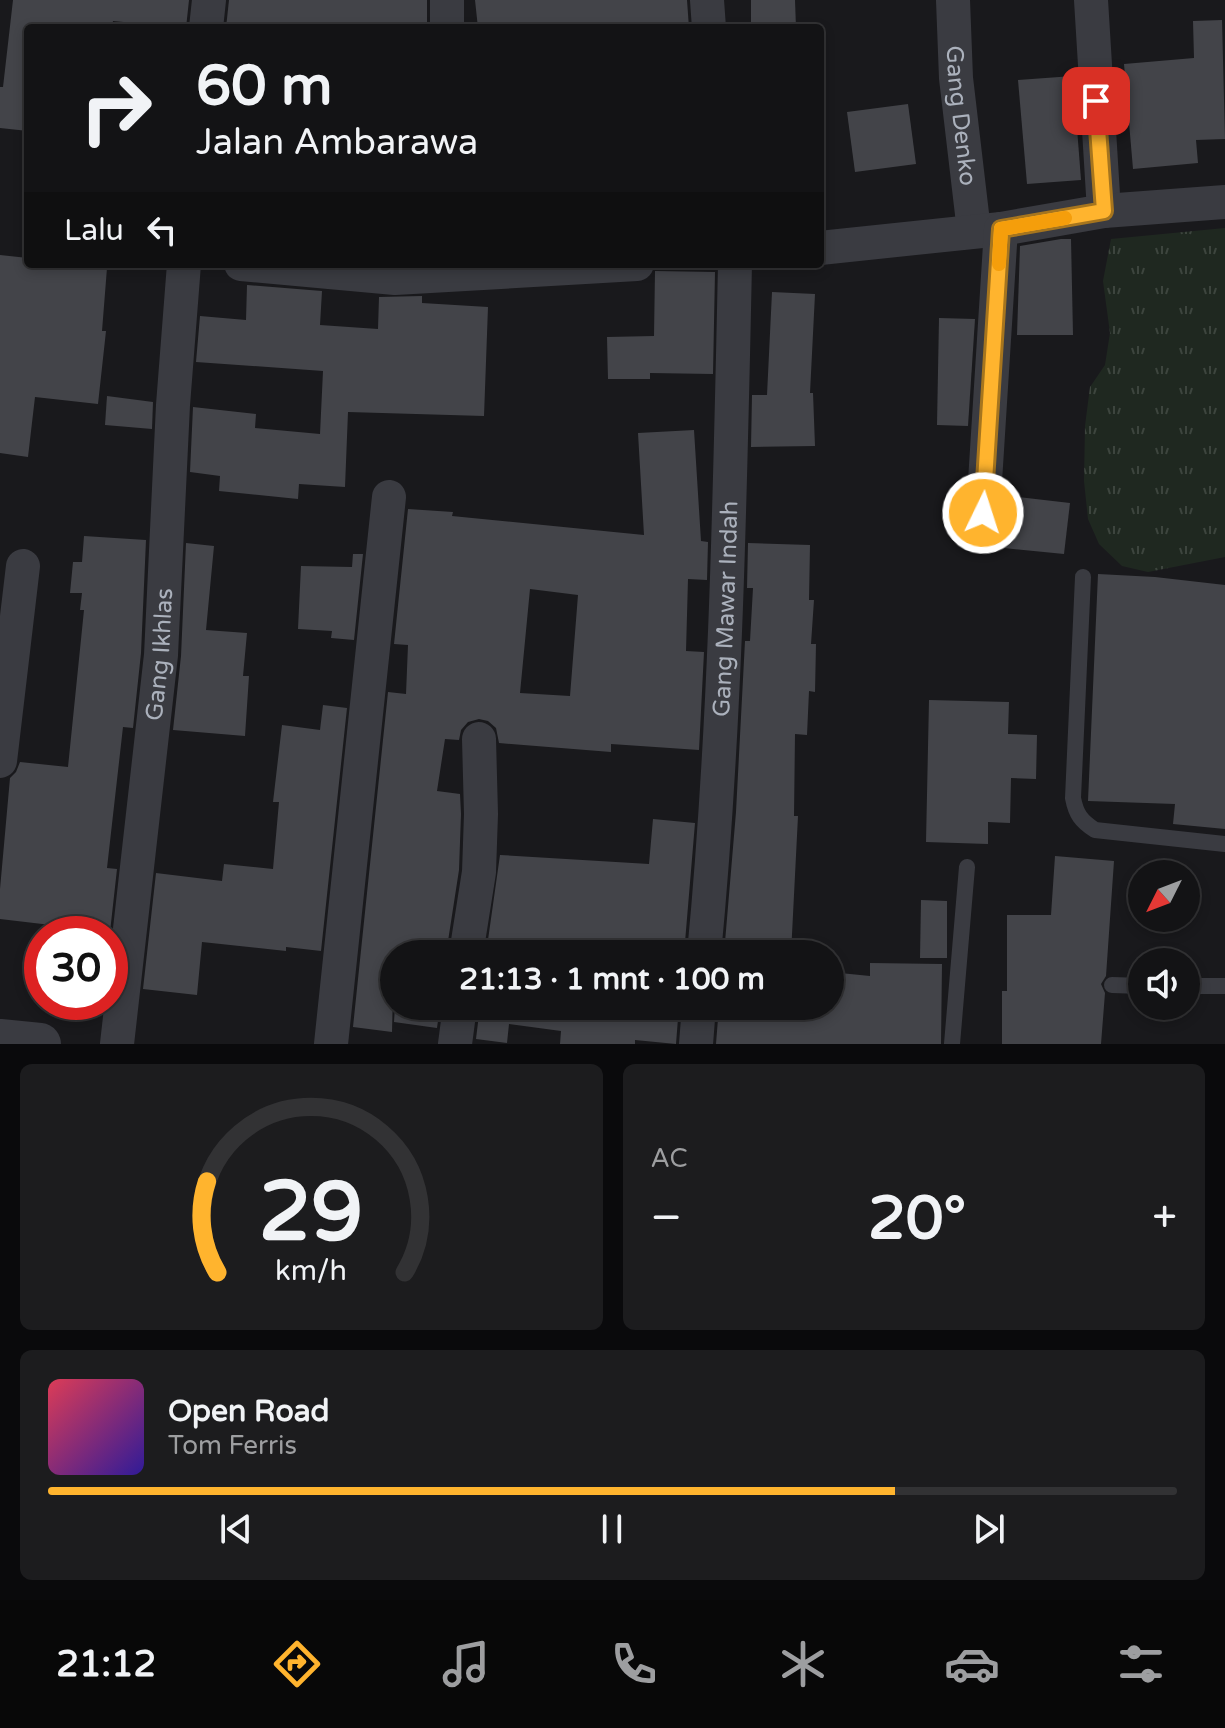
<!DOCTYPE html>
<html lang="id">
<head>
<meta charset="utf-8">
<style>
	:root { --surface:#131315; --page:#1c1c1e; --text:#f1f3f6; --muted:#9d9ea0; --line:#323234; --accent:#ffb42e }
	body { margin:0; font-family:"Varela Round",sans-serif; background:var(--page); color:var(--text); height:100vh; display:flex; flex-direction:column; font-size:30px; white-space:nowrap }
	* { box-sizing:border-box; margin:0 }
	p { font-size:26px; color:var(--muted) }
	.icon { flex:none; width:44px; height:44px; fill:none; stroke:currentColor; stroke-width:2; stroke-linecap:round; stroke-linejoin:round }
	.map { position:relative; height:1044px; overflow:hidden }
	.sheet { display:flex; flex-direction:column; gap:20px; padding:20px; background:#0a0a0c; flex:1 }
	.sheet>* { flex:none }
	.top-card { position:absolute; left:24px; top:24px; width:800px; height:244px; border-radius:8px; box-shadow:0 4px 12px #0003,0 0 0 2px var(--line); background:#131315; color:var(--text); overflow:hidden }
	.needle { width:52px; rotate:228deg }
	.fabs { position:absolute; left:1128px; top:860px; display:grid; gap:16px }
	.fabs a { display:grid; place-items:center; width:72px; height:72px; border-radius:50%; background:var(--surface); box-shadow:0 4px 12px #0003,0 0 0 2px var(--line); font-size:40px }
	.speed { position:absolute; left:24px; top:916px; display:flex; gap:16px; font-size:40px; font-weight:700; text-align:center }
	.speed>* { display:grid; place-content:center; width:104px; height:104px; border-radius:50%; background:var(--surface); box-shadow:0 4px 12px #0003,0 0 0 2px var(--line); line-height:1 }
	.speed .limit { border:12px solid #d22; background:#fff; color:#111 }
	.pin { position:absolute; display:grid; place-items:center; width:68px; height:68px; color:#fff; margin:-34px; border-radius:16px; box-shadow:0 4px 12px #0006 }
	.me { position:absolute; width:88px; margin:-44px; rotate:4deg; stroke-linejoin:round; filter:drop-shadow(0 0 6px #0008) }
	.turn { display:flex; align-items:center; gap:28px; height:168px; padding:0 40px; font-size:36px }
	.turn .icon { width:104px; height:104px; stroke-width:2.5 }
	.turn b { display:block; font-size:56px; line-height:68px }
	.then { display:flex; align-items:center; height:76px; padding:0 40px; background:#0003; gap:16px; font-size:30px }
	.big { font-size:60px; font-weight:700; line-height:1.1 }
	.sheet .card { flex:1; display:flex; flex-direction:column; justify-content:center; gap:12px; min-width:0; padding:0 28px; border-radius:12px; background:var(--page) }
	.sheet .dial { align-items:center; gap:0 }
	.dial svg { height:208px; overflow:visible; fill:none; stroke:var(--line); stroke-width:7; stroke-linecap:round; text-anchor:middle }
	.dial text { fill:var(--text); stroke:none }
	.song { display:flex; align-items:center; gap:24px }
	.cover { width:96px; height:96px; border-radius:12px; background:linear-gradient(135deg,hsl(350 70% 55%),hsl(250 70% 35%)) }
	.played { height:8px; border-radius:4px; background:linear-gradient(90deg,var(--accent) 75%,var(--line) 75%) }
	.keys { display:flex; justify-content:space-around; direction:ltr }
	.heat { display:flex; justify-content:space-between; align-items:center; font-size:44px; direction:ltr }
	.sheet .tiles { flex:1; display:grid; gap:20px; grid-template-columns:1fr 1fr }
	.card:last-child { grid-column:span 2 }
	.trip { position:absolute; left:380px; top:940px; width:464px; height:80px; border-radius:40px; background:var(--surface); box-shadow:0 4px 12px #0003,0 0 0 2px var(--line); font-weight:700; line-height:80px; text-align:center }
	.menu { display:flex; height:128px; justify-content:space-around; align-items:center; background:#080808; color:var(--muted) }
	.menu .icon { width:56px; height:56px }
	.menu .current { color:var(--accent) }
	.menu b { font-size:36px; color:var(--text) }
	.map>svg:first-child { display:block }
</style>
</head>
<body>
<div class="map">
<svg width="1225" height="1044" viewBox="0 0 1225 1044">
	<defs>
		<pattern id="grass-tufts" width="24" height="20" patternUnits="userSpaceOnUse" patternTransform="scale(2)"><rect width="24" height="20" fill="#1f2820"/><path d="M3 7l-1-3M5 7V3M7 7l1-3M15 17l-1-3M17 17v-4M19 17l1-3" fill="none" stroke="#3d453e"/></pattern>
	</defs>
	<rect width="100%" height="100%" fill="#19191c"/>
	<!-- grass -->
	<polygon fill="url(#grass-tufts)" points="1225,228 1225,557 1148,572 1122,566 1099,544 1088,519 1084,481 1085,426 1090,387 1105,365 1110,333 1103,281 1111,239"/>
	<!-- building -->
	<g fill="#434449" fill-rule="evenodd">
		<polygon points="13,0 189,0 186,28 113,21 112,28 28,28 28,131 0,128 0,87 3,87"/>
		<polygon points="229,0 427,0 427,28 226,28"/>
		<polygon points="475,0 687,0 689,28 547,28 547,23 478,28"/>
		<polygon points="751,0 795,0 796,28 751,28"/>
		<polygon points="1222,20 1225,139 1196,140 1198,163 1133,169 1124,64 1194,58 1193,21"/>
		<polygon points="1073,76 1081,180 1027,184 1018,80"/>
		<polygon points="908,104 916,164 855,172 847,112"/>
		<polygon points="1061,239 1071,239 1073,335 1017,335 1020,246"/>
		<polygon points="0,255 28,258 28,264 96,264 96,267 107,268 102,331 106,331 98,404 35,397 28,457 0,453"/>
		<polygon points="655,271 715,272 713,374 650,373 650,379 608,379 607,337 654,336"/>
		<polygon points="247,285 322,291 320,325 378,329 379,297 422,296 422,303 488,307 484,416 348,412 345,487 299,484 298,499 219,491 220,476 190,472 193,407 256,414 255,428 320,434 323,371 196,362 200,316 246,320"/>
		<polygon points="772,292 815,294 810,393 813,393 815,446 751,447 752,395 767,395"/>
		<polygon points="939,318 975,319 968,426 937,425"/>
		<polygon points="107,396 153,402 152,429 105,425"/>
		<path d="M694,430L701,541L708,542L707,580L688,579L686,651L704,652L699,750L611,744V752L499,743L496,728L488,721L479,719L468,722L461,730L459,740L445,739L437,791L460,794L461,814L459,870L446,954H394L392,1032L353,1027L388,692L406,694L408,645L394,644L408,509L453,512L452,516L644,535L638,433ZM530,589L578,595L570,696L520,693Z"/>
		<polygon points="1010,496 1070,503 1064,554 1004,548"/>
		<polygon points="84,536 146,540 141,653 133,728 123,727 107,868 117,869 110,932 0,919 0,889 10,778 16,772 20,762 68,767 84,610 80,610 82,593 70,593 73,562 82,562"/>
		<polygon points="186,543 214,546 206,630 247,633 243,676 249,676 245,736 173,730 181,656"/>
		<polygon points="748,543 810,545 809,600 814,600 811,644 816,644 815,692 809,691 807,735 795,734 794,816 798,816 791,954 724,954 736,812 745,641 750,641 753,588 747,588"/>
		<polygon points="353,554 363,554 354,640 331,638 332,631 298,629 301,566 352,567"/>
		<polygon points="1098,574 1155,577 1225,585 1225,829 1173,824 1175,804 1088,801"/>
		<polygon points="929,700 1009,702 1008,734 1037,735 1036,779 1011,778 1010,823 988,822 988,844 926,842"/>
		<polygon points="323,705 347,708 321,951 286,947 286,951 202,942 197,995 143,989 156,873 222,881 224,864 273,869 279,802 273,802 282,725 320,730"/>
		<polygon points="653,819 695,823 684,954 486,954 500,855 649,864"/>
		<polygon points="1055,856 1114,861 1106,976 1101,984 1105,993 1101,1044 1002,1044 1002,991 1007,991 1007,915 1051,915"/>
		<polygon points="921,900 947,901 947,958 920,958"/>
		<polygon points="870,963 942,964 941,1044 716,1044 719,1006 830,1006 830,972 870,976"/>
		<polygon points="395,1006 440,1006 437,1028 394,1022"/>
		<polygon points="480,1006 679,1006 676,1044 635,1040 635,1044 560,1044 561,1031 509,1024 507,1043 476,1039"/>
	</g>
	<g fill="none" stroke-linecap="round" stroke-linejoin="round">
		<!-- service -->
		<g stroke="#3a3b41" stroke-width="16">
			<path d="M1083,577L1073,798C1076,814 1081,821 1095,830L1225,844"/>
			<polyline points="1112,985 1142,986"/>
			<polyline points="1186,986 1225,986"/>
			<polyline points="952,1044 967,867"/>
		</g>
		<!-- minor -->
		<g stroke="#3a3b41" stroke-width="34">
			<polyline points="707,0 709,28"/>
			<path id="s1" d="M953,0L956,78L974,231"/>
			<polyline points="1091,0 1104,211"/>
			<polyline points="206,28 209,0"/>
			<polyline points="447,28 447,0"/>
			<polyline points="820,248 1001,229 1104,211 1225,202"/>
			<polyline points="241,264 395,278 637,264"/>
			<polyline points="983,513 1001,229"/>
			<polyline points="0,761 23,566"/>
			<polyline points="466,954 479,872 481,814 479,739"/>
			<path id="s2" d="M704,954C726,725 730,494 735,264"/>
			<path id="s3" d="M117,1044L161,655L173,405L184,264"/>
			<polyline points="331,1044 389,497"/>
			<polyline points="455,1044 460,1006"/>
			<polyline points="696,1044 699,1006"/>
		</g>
		<!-- tertiary -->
		<polyline stroke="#3a3b41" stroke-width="42" points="0,1040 40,1044"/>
	</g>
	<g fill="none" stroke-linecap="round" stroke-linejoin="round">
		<defs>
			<polyline id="route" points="983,513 1001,229 1104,211 1096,101"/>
		</defs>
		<!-- route casing -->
		<use href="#route" stroke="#a6751e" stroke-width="20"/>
		<!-- route -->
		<use href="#route" stroke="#ffb42e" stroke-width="14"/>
		<!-- slow -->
		<polyline stroke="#f59e0b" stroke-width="14" points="999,264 1001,229 1065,218"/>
	</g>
	<g text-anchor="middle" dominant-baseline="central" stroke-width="6" stroke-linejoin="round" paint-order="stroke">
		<!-- street labels -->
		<g font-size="24" fill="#abb1bc" stroke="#141417">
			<text stroke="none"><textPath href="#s1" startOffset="116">Gang Denko</textPath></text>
			<text stroke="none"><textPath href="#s2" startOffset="346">Gang Mawar Indah</textPath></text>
			<text stroke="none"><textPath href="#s3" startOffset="392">Gang Ikhlas</textPath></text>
		</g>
	</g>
</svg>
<div class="fabs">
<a><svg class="needle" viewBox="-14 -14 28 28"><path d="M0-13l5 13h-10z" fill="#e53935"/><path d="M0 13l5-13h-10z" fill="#9d9ea0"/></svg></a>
<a><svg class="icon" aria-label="sound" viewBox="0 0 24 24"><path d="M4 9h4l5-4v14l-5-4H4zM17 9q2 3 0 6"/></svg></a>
</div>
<div class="speed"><div class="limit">30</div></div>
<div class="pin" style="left:1096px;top:101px;background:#d93025"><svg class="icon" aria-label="arrive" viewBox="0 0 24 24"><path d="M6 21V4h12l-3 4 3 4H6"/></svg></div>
<svg class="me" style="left:983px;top:513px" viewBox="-20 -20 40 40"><circle r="17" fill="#ffb42e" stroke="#fff" stroke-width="3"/><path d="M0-11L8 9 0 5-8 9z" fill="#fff"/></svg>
<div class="trip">21:13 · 1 mnt · 100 m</div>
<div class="top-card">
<div class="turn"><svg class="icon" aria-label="right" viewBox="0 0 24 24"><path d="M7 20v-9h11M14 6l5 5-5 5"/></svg><div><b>60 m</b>Jalan Ambarawa</div></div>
<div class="then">Lalu<svg class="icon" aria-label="left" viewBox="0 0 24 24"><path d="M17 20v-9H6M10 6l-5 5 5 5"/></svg></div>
</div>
</div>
<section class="sheet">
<div class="tiles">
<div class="card dial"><svg viewBox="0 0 100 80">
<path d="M14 69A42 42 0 1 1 86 69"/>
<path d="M14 69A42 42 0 0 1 10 34" stroke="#ffb42e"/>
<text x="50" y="56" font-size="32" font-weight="700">29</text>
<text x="50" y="72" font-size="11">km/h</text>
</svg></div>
<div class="card"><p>AC</p>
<div class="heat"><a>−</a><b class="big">20°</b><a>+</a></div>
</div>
<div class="card">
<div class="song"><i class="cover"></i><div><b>Open Road</b><p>Tom Ferris</p></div></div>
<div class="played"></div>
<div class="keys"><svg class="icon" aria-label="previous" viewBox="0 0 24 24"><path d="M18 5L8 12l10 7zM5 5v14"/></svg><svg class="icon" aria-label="pause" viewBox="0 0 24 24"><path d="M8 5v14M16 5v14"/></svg><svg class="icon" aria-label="next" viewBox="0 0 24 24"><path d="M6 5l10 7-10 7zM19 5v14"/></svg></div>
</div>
</div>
</section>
<nav class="menu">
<b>21:12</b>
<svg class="icon current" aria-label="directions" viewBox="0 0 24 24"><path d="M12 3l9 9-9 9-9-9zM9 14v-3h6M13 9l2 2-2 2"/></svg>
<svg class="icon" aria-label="music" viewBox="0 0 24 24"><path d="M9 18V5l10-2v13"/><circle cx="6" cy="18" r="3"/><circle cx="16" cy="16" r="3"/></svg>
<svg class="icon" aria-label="phone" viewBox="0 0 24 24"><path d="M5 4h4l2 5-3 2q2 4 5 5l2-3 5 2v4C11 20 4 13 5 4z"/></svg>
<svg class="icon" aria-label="climate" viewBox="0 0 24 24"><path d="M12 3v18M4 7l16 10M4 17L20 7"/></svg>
<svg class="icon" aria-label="car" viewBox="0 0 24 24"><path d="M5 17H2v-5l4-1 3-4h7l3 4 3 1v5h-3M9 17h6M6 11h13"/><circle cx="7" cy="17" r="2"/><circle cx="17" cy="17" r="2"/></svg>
<svg class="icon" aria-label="filters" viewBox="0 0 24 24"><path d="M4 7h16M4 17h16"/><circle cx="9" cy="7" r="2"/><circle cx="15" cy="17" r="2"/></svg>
</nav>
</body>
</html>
